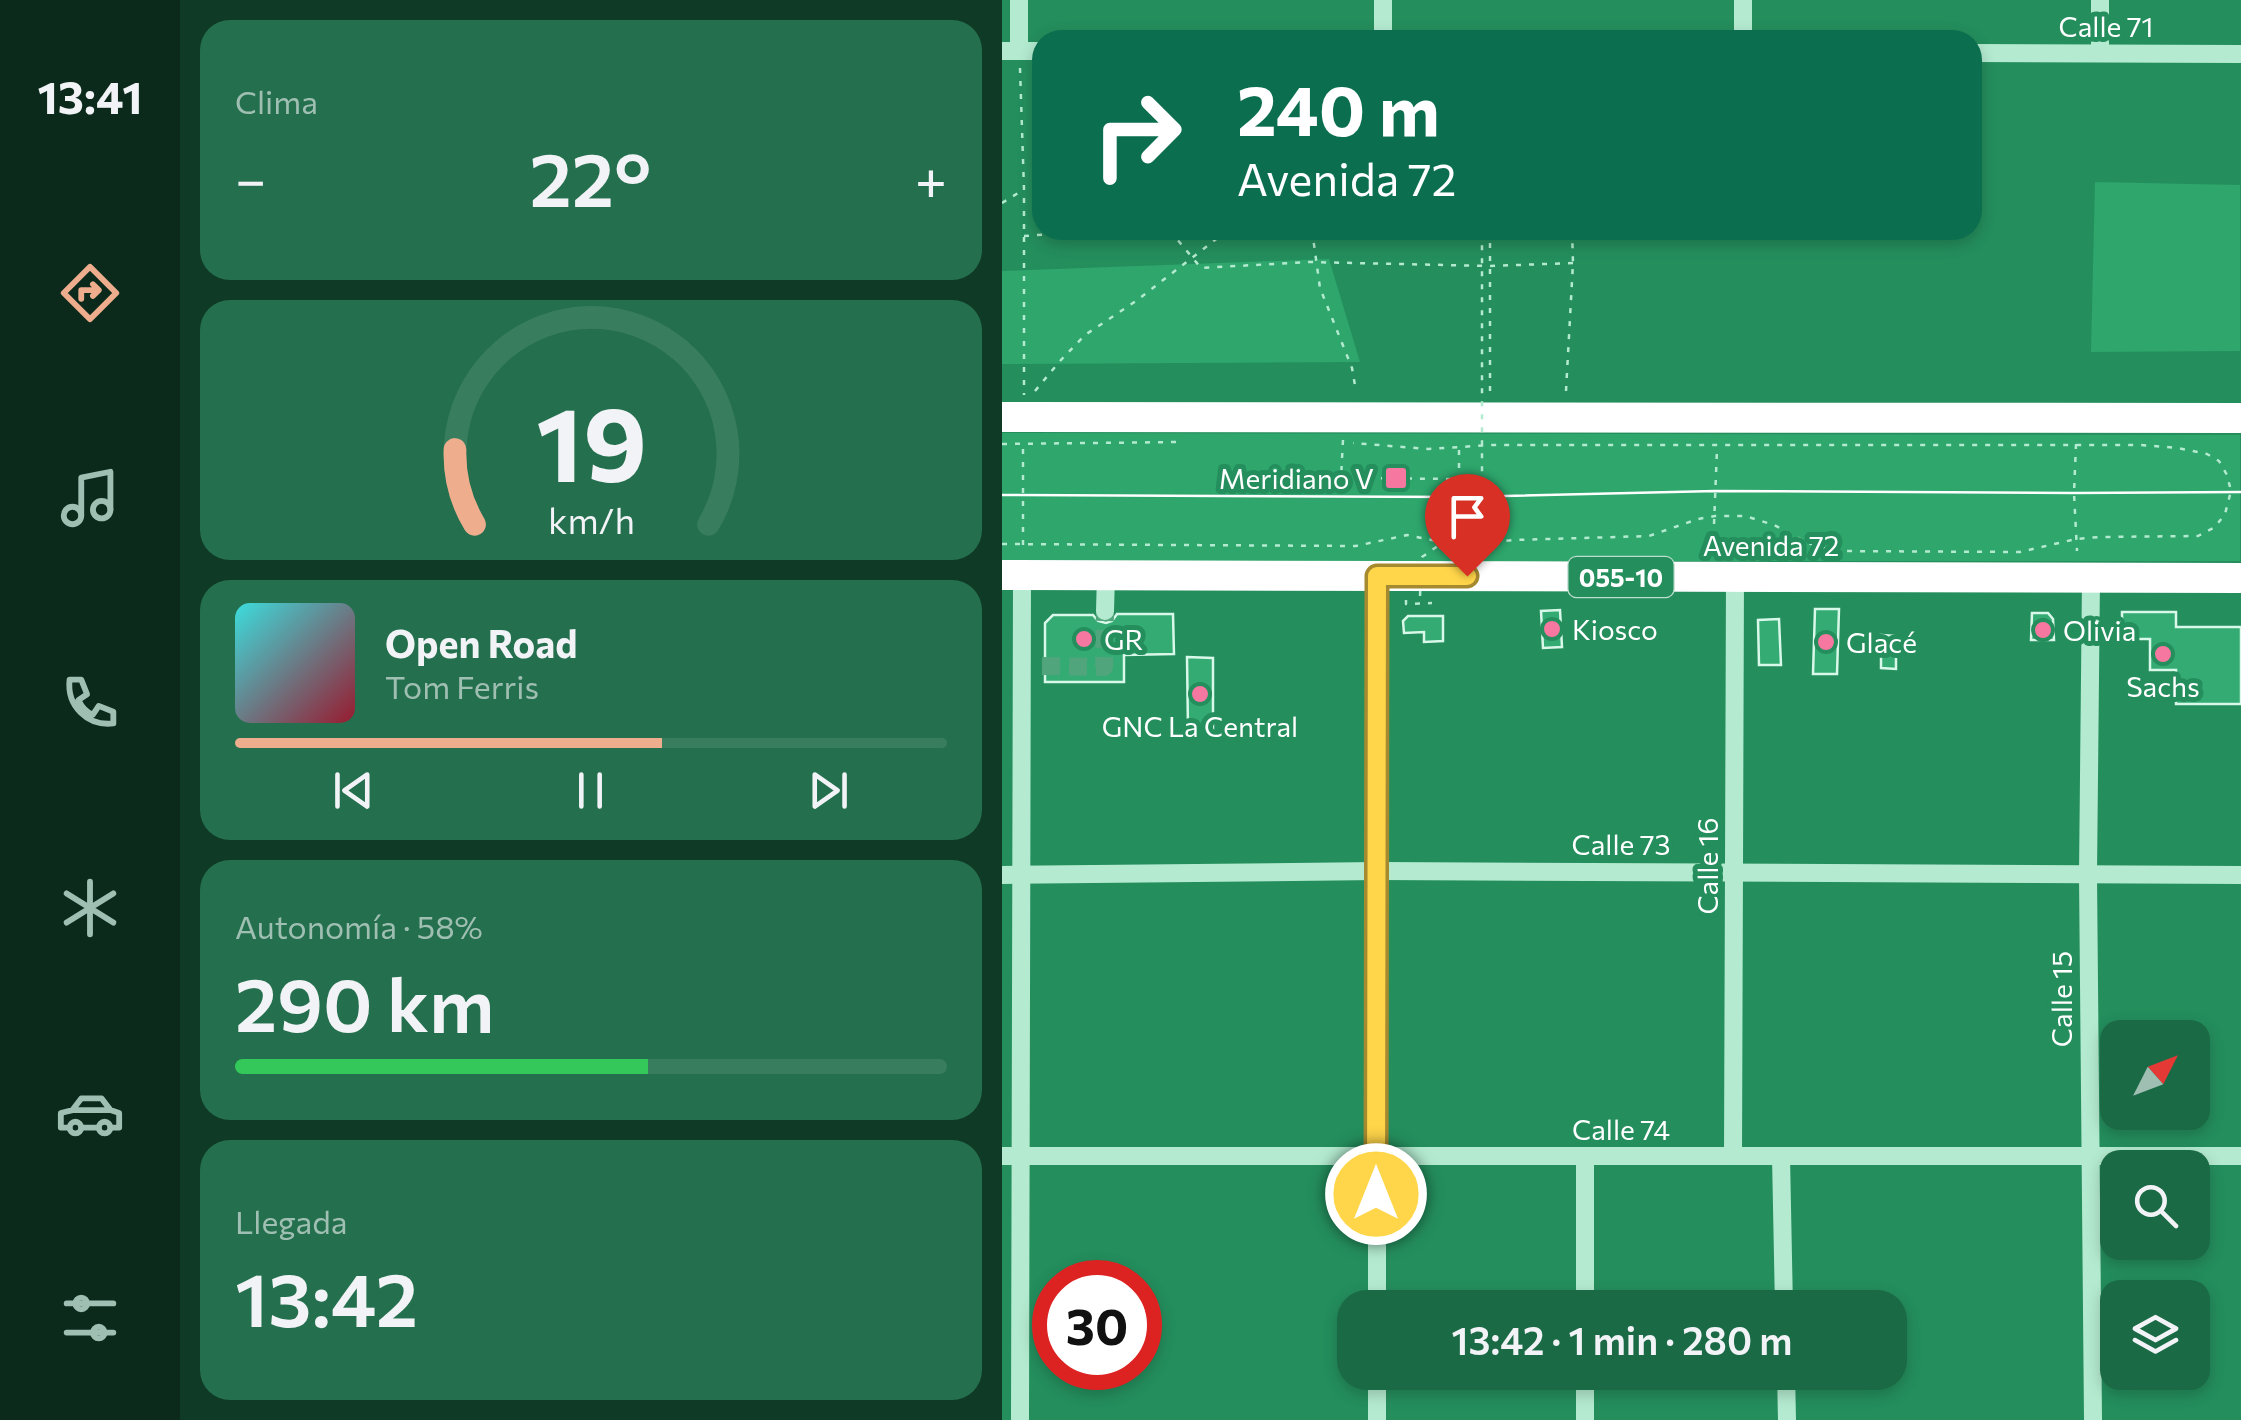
<!DOCTYPE html>
<html lang="es">
<head>
<meta charset="utf-8">
<style>
	:root { --surface:#1b6a46; --page:#246f4d; --text:#f1f3f6; --muted:#a0bfb3; --line:#397d5f; --accent:#eead8d }
	body { margin:0; font-family:Commissioner,sans-serif; background:var(--page); color:var(--text); height:100vh; display:flex; flex-direction:column; font-size:38px; white-space:nowrap }
	* { box-sizing:border-box; margin:0 }
	p { font-size:32px; color:var(--muted) }
	.icon { flex:none; width:55px; height:55px; fill:none; stroke:currentColor; stroke-width:2; stroke-linecap:round; stroke-linejoin:round }
	.map { position:relative; flex:1; overflow:hidden }
	.drawer { display:flex; flex-direction:column; gap:20px; padding:20px; background:#0f3a26; width:822px }
	.drawer>* { flex:none }
	.guide { position:absolute; left:30px; top:30px; width:950px; height:210px; border-radius:30px; box-shadow:0 5px 15px #0003; background:#0b6e4f; color:#fff; overflow:hidden }
	.needle { width:65px; rotate:48deg }
	.tools { position:absolute; left:1098px; top:1020px; display:grid; gap:20px }
	.tools a { display:grid; place-items:center; width:110px; height:110px; border-radius:20px; background:var(--surface); box-shadow:0 5px 15px #0003; font-size:50px }
	.speed { position:absolute; left:30px; top:1260px; display:flex; gap:20px; font-size:50px; font-weight:700; text-align:center }
	.speed>* { display:grid; place-content:center; width:130px; height:130px; border-radius:50%; background:var(--surface); box-shadow:0 5px 15px #0003; line-height:1 }
	.speed .limit { border:15px solid #d22; background:#fff; color:#111 }
	.pin { position:absolute; display:grid; place-items:center; width:85px; height:85px; color:#fff; margin:-102px -42px; border-radius:50% 50% 50% 0; rotate:-45deg; box-shadow:0 0 10px #0007 }
	.pin .icon { rotate:45deg }
	.me { position:absolute; width:110px; margin:-55px; rotate:0deg; stroke-linejoin:round; filter:drop-shadow(0 0 8px #0008) }
	.turn { display:flex; align-items:center; gap:35px; height:210px; padding:0 40px; font-size:45px }
	.turn .icon { width:130px; height:130px; stroke-width:2.5 }
	.turn b { display:block; font-size:70px; line-height:85px }
	.big { font-size:75px; font-weight:600; line-height:1.1 }
	.drawer .tile { flex:1; display:flex; flex-direction:column; justify-content:center; gap:15px; min-width:0; padding:0 35px; border-radius:30px; background:var(--page) }
	.drawer .dial { align-items:center; gap:0 }
	.dial svg { height:260px; overflow:visible; fill:none; stroke:var(--line); stroke-width:7; stroke-linecap:round; text-anchor:middle }
	.dial text { fill:var(--text); stroke:none }
	.song { display:flex; align-items:center; gap:30px }
	.cover { width:120px; height:120px; border-radius:15px; background:linear-gradient(135deg,hsl(180 70% 55%),hsl(350 70% 35%)) }
	.played { height:10px; border-radius:5px; background:linear-gradient(90deg,var(--accent) 60%,var(--line) 60%) }
	.keys { display:flex; justify-content:space-around; direction:ltr }
	.heat { display:flex; justify-content:space-between; align-items:center; font-size:55px; direction:ltr }
	.charge { height:15px; border-radius:8px; background:linear-gradient(90deg,#34c759 58%,var(--line) 0) }
	.trip { position:absolute; left:335px; top:1290px; width:570px; height:100px; border-radius:30px; background:var(--surface); box-shadow:0 5px 15px #0003; font-weight:600; line-height:100px; text-align:center }
	main { display:flex; flex:1; min-height:0 }
	.tab-bar { display:flex; flex-direction:column; width:180px; justify-content:space-around; align-items:center; background:#0b2a1c; color:var(--muted) }
	.tab-bar .icon { width:70px; height:70px }
	.tab-bar .selected { color:var(--accent) }
	.tab-bar b { font-size:45px; color:var(--text) }
	.map>svg:first-child { display:block }
</style>
</head>
<body>
<main>
<nav class="tab-bar">
<b>13:41</b>
<svg class="icon selected" aria-label="directions" viewBox="0 0 24 24"><path d="M12 3l9 9-9 9-9-9zM9 14v-3h6M13 9l2 2-2 2"/></svg>
<svg class="icon" aria-label="music" viewBox="0 0 24 24"><path d="M9 18V5l10-2v13"/><circle cx="6" cy="18" r="3"/><circle cx="16" cy="16" r="3"/></svg>
<svg class="icon" aria-label="phone" viewBox="0 0 24 24"><path d="M5 4h4l2 5-3 2q2 4 5 5l2-3 5 2v4C11 20 4 13 5 4z"/></svg>
<svg class="icon" aria-label="climate" viewBox="0 0 24 24"><path d="M12 3v18M4 7l16 10M4 17L20 7"/></svg>
<svg class="icon" aria-label="car" viewBox="0 0 24 24"><path d="M5 17H2v-5l4-1 3-4h7l3 4 3 1v5h-3M9 17h6M6 11h13"/><circle cx="7" cy="17" r="2"/><circle cx="17" cy="17" r="2"/></svg>
<svg class="icon" aria-label="filters" viewBox="0 0 24 24"><path d="M4 7h16M4 17h16"/><circle cx="9" cy="7" r="2"/><circle cx="15" cy="17" r="2"/></svg>
</nav>
<section class="drawer">
<div class="tile"><p>Clima</p>
<div class="heat"><a>−</a><b class="big">22°</b><a>+</a></div>
</div>
<div class="tile dial"><svg viewBox="0 0 100 80">
<path d="M14 69A42 42 0 1 1 86 69"/>
<path d="M14 69A42 42 0 0 1 8 46" stroke="#eead8d"/>
<text x="50" y="56" font-size="32" font-weight="700">19</text>
<text x="50" y="72" font-size="11">km/h</text>
</svg></div>
<div class="tile">
<div class="song"><i class="cover"></i><div><b>Open Road</b><p>Tom Ferris</p></div></div>
<div class="played"></div>
<div class="keys"><svg class="icon" aria-label="previous" viewBox="0 0 24 24"><path d="M18 5L8 12l10 7zM5 5v14"/></svg><svg class="icon" aria-label="pause" viewBox="0 0 24 24"><path d="M8 5v14M16 5v14"/></svg><svg class="icon" aria-label="next" viewBox="0 0 24 24"><path d="M6 5l10 7-10 7zM19 5v14"/></svg></div>
</div>
<div class="tile"><p>Autonomía · 58%</p><b class="big">290 km</b><div class="charge"></div></div>
<div class="tile"><p>Llegada</p><b class="big">13:42</b></div>
</section>
<div class="map">
<svg width="1239" height="1420" viewBox="0 0 1239 1420">
	<rect width="100%" height="100%" fill="#248e5d"/>
	<!-- green -->
	<g fill="#2ea66c">
		<polygon points="1093,182 1238,185 1238,351 1089,352"/>
		<polygon points="327,259 358,362 0,364 0,271"/>
		<polygon points="0,433 1238,435 1238,561 0,561"/>
	</g>
	<!-- building -->
	<g fill="#34ab72" stroke="#d8f8e9" stroke-width="2.5">
		<polygon points="813,609 837,609 835,674 811,674"/>
		<polygon points="558,610 560,647 541,648 539,611"/>
		<polygon points="1120,612 1174,612 1174,627 1239,627 1239,704 1174,704 1174,670 1148,670 1148,639 1120,639"/>
		<polygon points="1030,613 1046,613 1051,619 1052,640 1029,640"/>
		<polygon points="115,614 171,614 172,654 122,655 122,682 43,682 43,623 51,615 91,615 96,621 104,623 110,621"/>
		<polygon points="406,616 441,616 441,641 422,642 422,632 402,633 401,621"/>
		<polygon points="777,619 779,665 757,665 756,620"/>
		<polygon points="879,635 894,636 894,669 879,668"/>
		<polygon points="185,657 211,658 211,730 186,730"/>
	</g>
	<g fill="none" stroke-linecap="round" stroke-linejoin="round">
		<!-- minor-tunnel -->
		<polyline stroke="#50a57d" stroke-width="18" stroke-dasharray="18 9" stroke-linecap="butt" points="40,666 102,667 103,611"/>
		<!-- path -->
		<g stroke="#b4ebd0" stroke-width="2.5" stroke-dasharray="5 8" stroke-linecap="butt">
			<polyline points="18,68 22,189 22,395"/>
			<polyline points="0,203 21,190"/>
			<polyline points="310,230 318,288 350,368 354,391"/>
			<polyline points="488,230 488,394"/>
			<polyline points="22,236 103,230 174,238 199,268 306,262 488,266 571,263"/>
			<polyline points="33,391 58,361 83,335 134,301 226,230"/>
			<polyline points="564,391 571,263 570,230"/>
			<polyline points="341,440 339,478 457,479 459,545"/>
			<polyline points="0,444 178,442"/>
			<polyline points="1074,444 1072,493 1075,551"/>
			<polyline points="457,450 457,477"/>
			<polyline points="460,537 481,533 480,515"/>
			<polyline points="0,544 354,546 405,535 459,546 512,540 647,536 696,519 713,516 743,516 772,525 806,543 830,551 1018,552 1074,539 1097,537 1196,536 1213,527 1223,514 1229,491 1225,475 1217,461 1205,454 1176,448 1139,445 490,445 426,449 351,443"/>
			<polyline points="21,545 21,443"/>
			<polyline points="711,550 715,449"/>
			<polyline points="404,600 404,604 430,603"/>
		</g>
		<!-- minor -->
		<g stroke="#b4ebd0" stroke-width="18">
			<polyline points="381,0 381,40"/>
			<polyline points="741,0 741,40"/>
			<polyline points="1098,0 1098,53"/>
			<polyline points="0,51 40,51"/>
			<polyline points="17,51 17,0"/>
			<polyline points="970,53 1239,54"/>
			<polyline points="375,576 375,1308"/>
			<polyline points="1089,578 1086,875 1091,1420"/>
			<polyline points="103,611 104,575"/>
			<polyline points="0,875 376,871 1239,875"/>
			<polyline points="0,1156 1239,1156"/>
			<polyline points="583,1156 583,1308"/>
			<polyline points="731,1156 733,577"/>
			<polyline points="779,1156 782,1308"/>
			<polyline points="375,1372 375,1420"/>
			<polyline points="583,1372 583,1420"/>
			<polyline points="784,1372 785,1420"/>
			<polyline points="18,1420 20,575"/>
		</g>
		<!-- highway -->
		<g stroke="#fff" stroke-width="30">
			<polyline points="0,417 1239,418"/>
			<polyline points="0,575 1239,578"/>
		</g>
		<!-- tram -->
		<polyline stroke="#fff" stroke-width="2.5" points="0,495 458,497 713,491 1072,493 1239,492"/>
		<!-- path-bridge -->
		<polyline stroke="#b4ebd0" stroke-width="2.5" stroke-dasharray="5 8" stroke-linecap="butt" points="418,596 420,557 480,515 480,230"/>
	</g>
	<g fill="none" stroke-linecap="round" stroke-linejoin="round">
		<defs>
			<polyline id="route" points="374,1194 375,576 465,576"/>
		</defs>
		<!-- route casing -->
		<use href="#route" stroke="#a68a30" stroke-width="25"/>
		<!-- route -->
		<use href="#route" stroke="#ffd54a" stroke-width="18"/>
	</g>
	<!-- markers -->
	<g fill="#f6779f" stroke="#248e5d" stroke-width="4">
		<rect x="382" y="466" width="24" height="24" rx="5"/>
		<circle cx="550" cy="629" r="10"/>
		<circle cx="1041" cy="630" r="10"/>
		<circle cx="82" cy="639" r="10"/>
		<circle cx="824" cy="642" r="10"/>
		<circle cx="1161" cy="654" r="10"/>
		<circle cx="198" cy="694" r="10"/>
	</g>
	<g text-anchor="middle" dominant-baseline="central" stroke-width="10" stroke-linejoin="round" paint-order="stroke">
		<!-- shield labels -->
		<rect fill="#248e5d" stroke="#bdddce" stroke-width="2.5" x="566.5" y="557" width="105" height="40" rx="8"/>
		<g font-size="25" font-weight="bold" fill="#fff">
			<text x="619" y="577">055-10</text>
		</g>
		<!-- street labels -->
		<g font-size="28" fill="#fff" stroke="#248e5d">
			<text x="1104" y="26">Calle 71</text>
			<text x="769" y="545">Avenida 72</text>
			<text x="619" y="844">Calle 73</text>
			<text transform="translate(705 866) rotate(-90)">Calle 16</text>
			<text transform="translate(1059 999) rotate(-90)">Calle 15</text>
			<text x="619" y="1129">Calle 74</text>
		</g>
		<!-- poi labels -->
		<g font-size="28" fill="#fff" stroke="#248e5d" text-anchor="start">
			<text x="372" y="478" text-anchor="end">Meridiano V</text>
			<text x="570" y="629">Kiosco</text>
			<text x="1061" y="630">Olivia</text>
			<text x="102" y="639">GR</text>
			<text x="844" y="642">Glacé</text>
			<text x="1161" y="686" text-anchor="middle">Sachs</text>
			<text x="198" y="726" text-anchor="middle">GNC La Central</text>
		</g>
	</g>
</svg>
<div class="tools">
<a><svg class="needle" viewBox="-14 -14 28 28"><path d="M0-13l5 13h-10z" fill="#e53935"/><path d="M0 13l5-13h-10z" fill="#a0bfb3"/></svg></a>
<a><svg class="icon" aria-label="search" viewBox="0 0 24 24"><circle cx="10" cy="10" r="6"/><path d="M15 15l6 6"/></svg></a>
<a><svg class="icon" aria-label="layers" viewBox="0 0 24 24"><path d="M12 4l9 5-9 5-9-5zM3 14l9 5 9-5"/></svg></a>
</div>
<div class="speed"><div class="limit">30</div></div>
<div class="pin" style="left:465px;top:576px;background:#d93025"><svg class="icon" aria-label="arrive" viewBox="0 0 24 24"><path d="M6 21V4h12l-3 4 3 4H6"/></svg></div>
<svg class="me" style="left:374px;top:1194px" viewBox="-20 -20 40 40"><circle r="17" fill="#ffd54a" stroke="#fff" stroke-width="3"/><path d="M0-11L8 9 0 5-8 9z" fill="#fff"/></svg>
<div class="trip">13:42 · 1 min · 280 m</div>
<div class="guide">
<div class="turn"><svg class="icon" aria-label="right" viewBox="0 0 24 24"><path d="M7 20v-9h11M14 6l5 5-5 5"/></svg><div><b>240 m</b>Avenida 72</div></div>
</div>
</div>
</main>
</body>
</html>
